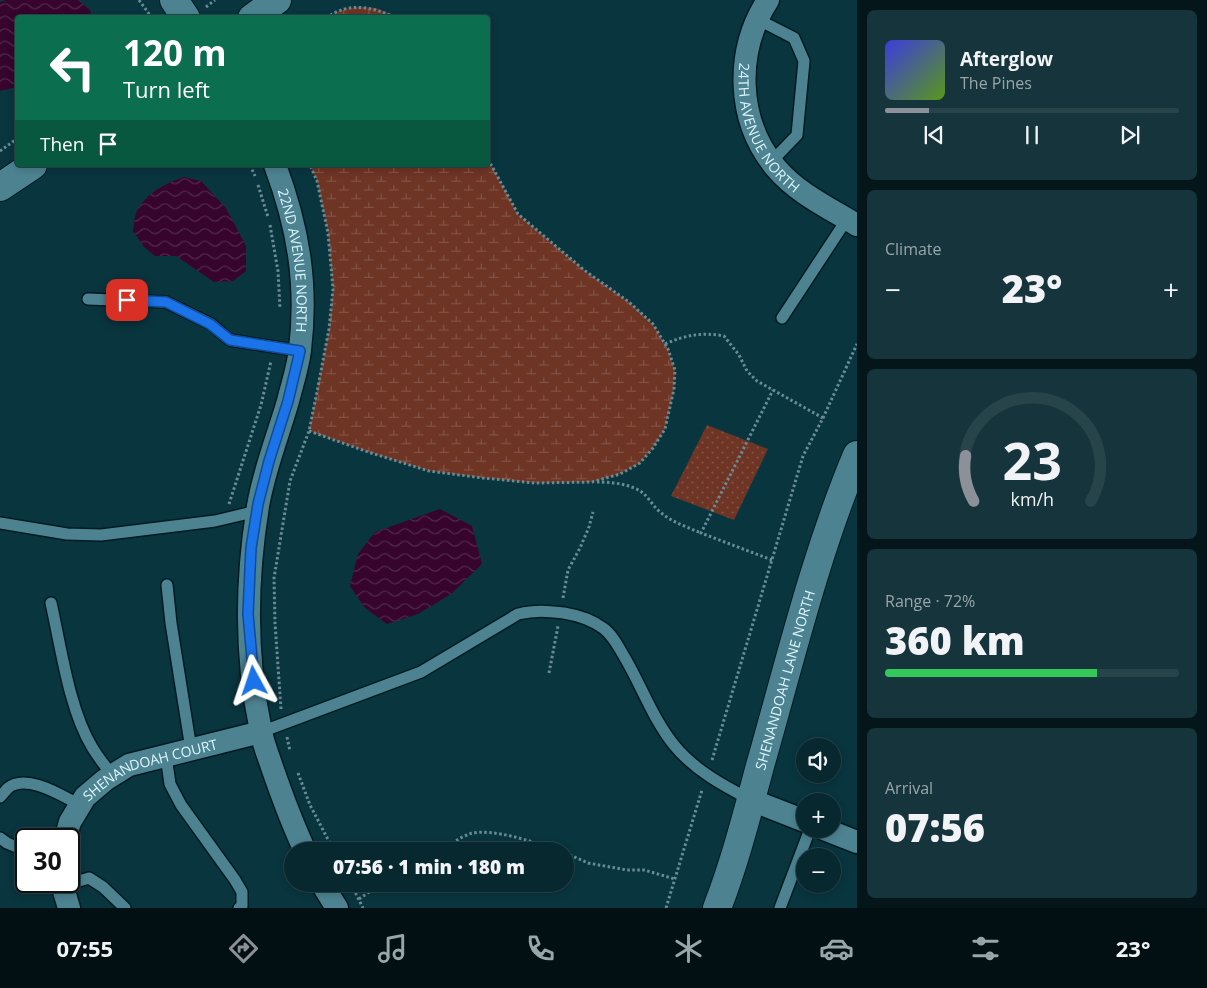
<!DOCTYPE html>
<html lang="en">
<head>
<meta charset="utf-8">
<style>
	:root { --surface:#07282f; --page:#15343b; --text:#f1f3f6; --muted:#98a6aa; --line:#28444b; --accent:#8c9099 }
	body { margin:0; font-family:"Open Sans",sans-serif; background:var(--page); color:var(--text); height:100vh; display:flex; flex-direction:column; font-size:19px; white-space:nowrap }
	* { box-sizing:border-box; margin:0 }
	p { font-size:16px; color:var(--muted) }
	.icon { flex:none; width:28px; height:28px; fill:none; stroke:currentColor; stroke-width:2; stroke-linecap:round; stroke-linejoin:round }
	.map { position:relative; flex:1; overflow:hidden }
	.drawer { display:flex; flex-direction:column; gap:10px; padding:10px; background:#04161a; width:350px }
	.drawer>* { flex:none }
	.guide { position:absolute; left:15px; top:15px; width:475px; height:152px; border-radius:5px; box-shadow:0 2px 8px #0003,0 0 0 1px var(--line); background:#0b6e4f; color:#fff; overflow:hidden }
	.fabs { position:absolute; left:796px; top:738px; display:grid; gap:10px }
	.fabs a { display:grid; place-items:center; width:45px; height:45px; border-radius:50%; background:var(--surface); box-shadow:0 2px 8px #0003,0 0 0 1px var(--line); font-size:25px }
	.speed { position:absolute; left:15px; top:828px; display:flex; gap:10px; font-size:25px; font-weight:700; text-align:center }
	.speed>* { display:grid; place-content:center; width:65px; height:65px; border-radius:50%; background:var(--surface); box-shadow:0 2px 8px #0003,0 0 0 1px var(--line); line-height:1 }
	.speed .limit { border:2px solid #111; border-radius:8px; background:#fff; color:#111 }
	.pin { position:absolute; display:grid; place-items:center; width:42px; height:42px; color:#fff; margin:-21px; border-radius:10px; box-shadow:0 2px 8px #0006 }
	.me { position:absolute; width:55px; margin:-28px; rotate:355deg; stroke-linejoin:round; filter:drop-shadow(0 0 4px #0008) }
	.turn { display:flex; align-items:center; gap:18px; height:105px; padding:0 25px; font-size:22px }
	.turn .icon { width:65px; height:65px; stroke-width:2.5 }
	.turn b { display:block; font-size:35px; line-height:42px }
	.then { display:flex; align-items:center; height:48px; padding:0 25px; background:#0003; gap:10px; font-size:19px }
	.big { font-size:38px; font-weight:800; line-height:1.1 }
	.drawer .tile { flex:1; display:flex; flex-direction:column; justify-content:center; gap:8px; min-width:0; padding:0 18px; border-radius:8px; background:var(--page) }
	.drawer .dial { align-items:center; gap:0 }
	.dial svg { height:130px; overflow:visible; fill:none; stroke:var(--line); stroke-width:7; stroke-linecap:round; text-anchor:middle }
	.dial text { fill:var(--text); stroke:none }
	.song { display:flex; align-items:center; gap:15px }
	.cover { width:60px; height:60px; border-radius:8px; background:linear-gradient(135deg,hsl(240 70% 55%),hsl(90 70% 35%)) }
	.played { height:5px; border-radius:2px; background:linear-gradient(90deg,var(--accent) 15%,var(--line) 15%) }
	.keys { display:flex; justify-content:space-around; direction:ltr }
	.heat { display:flex; justify-content:space-between; align-items:center; font-size:28px; direction:ltr }
	.charge { height:8px; border-radius:4px; background:linear-gradient(90deg,#34c759 72%,var(--line) 0) }
	.trip { position:absolute; left:284px; top:842px; width:290px; height:50px; border-radius:25px; background:var(--surface); box-shadow:0 2px 8px #0003,0 0 0 1px var(--line); font-weight:800; line-height:50px; text-align:center }
	.tabs { display:flex; height:80px; justify-content:space-around; align-items:center; background:#031013; color:var(--muted) }
	.tabs .icon { width:35px; height:35px }
	.tabs .selected { color:var(--accent) }
	.tabs b { font-size:22px; color:var(--text) }
	main { display:flex; flex:1; min-height:0 }
	.map>svg:first-child { display:block }
</style>
</head>
<body>
<main>
<div class="map">
<svg width="857" height="908" viewBox="0 0 857 908">
	<defs>
		<pattern id="wetland-marsh" width="20" height="14" patternUnits="userSpaceOnUse" patternTransform="scale(1.25)"><rect width="20" height="14" fill="#6e3424"/><path d="M1 5h8M5 5V1M11 12h8M15 12V8" fill="none" stroke="#825245"/></pattern>
		<pattern id="park-dots" width="8" height="8" patternUnits="userSpaceOnUse" patternTransform="scale(1.25)"><rect width="8" height="8" fill="#6e3424"/><path d="M2 2h.1M6 6h.1" fill="none" stroke="#825245" stroke-width="1.8" stroke-linecap="round"/></pattern>
		<pattern id="water-waves" width="16" height="10" patternUnits="userSpaceOnUse" patternTransform="scale(1.25)"><rect width="16" height="10" fill="#36042d"/><path d="M0 5q4-4 8 0t8 0" fill="none" stroke="#52294c"/></pattern>
	</defs>
	<rect width="100%" height="100%" fill="#09353f"/>
	<!-- wetland -->
	<g fill="url(#wetland-marsh)">
		<polygon points="358,7 376,8 397,17 326,17 344,9"/>
		<polygon points="488,159 518,214 584,270 629,302 653,324 668,349 675,370 674,389 665,429 653,448 640,463 620,474 592,482 535,483 483,478 429,471 368,452 309,431 329,329 333,289 328,233 317,181 310,165 488,165"/>
	</g>
	<!-- park -->
	<polygon fill="url(#park-dots)" points="707,425 768,449 734,520 671,496"/>
	<!-- water -->
	<g fill="url(#water-waves)">
		<polygon points="6,0 78,0 91,11 90,17 18,18 17,87 0,91 0,2"/>
		<path d="M184,177L201,181L226,208L246,246V271L233,281L214,282L176,256H155L144,247L133,231C134,225 134,217 137,211C146,193 166,183 184,177Z"/>
		<polygon points="440,509 472,526 482,564 451,594 418,614 387,624 365,608 350,586 358,554 375,532"/>
	</g>
	<g fill="none" stroke-linecap="round" stroke-linejoin="round">
		<defs>
			<g id="lane">
				<polyline points="757,19 794,38 804,61 797,135 772,161"/>
				<polyline points="88,299 166,302 211,324 230,340 300,351"/>
				<polyline points="782,318 847,219"/>
				<polyline points="0,523 67,534 101,535 215,521 257,511"/>
				<polyline points="167,585 171,623 191,749"/>
				<path d="M51,603C61,647 69,709 92,747C98,757 105,766 112,775"/>
				<path d="M261,732L421,672L518,614C536,610 546,611 564,613C576,615 592,620 603,628C613,635 619,648 625,658C642,687 653,719 674,745C694,770 724,786 751,800"/>
				<polyline points="166,756 170,784 181,805 235,880 242,892 242,906 239,908"/>
				<path d="M0,797C3,794 5,791 8,788C27,773 62,796 80,805"/>
				<polyline points="0,838 7,843 26,851"/>
				<polyline points="62,886 89,878 103,887 125,908"/>
				<polyline points="780,908 810,829"/>
			</g>
			<g id="street">
				<path id="s1" d="M768,0C735,51 736,120 776,168C797,193 829,208 857,225"/>
				<path id="s2" d="M275,165C298,227 308,283 300,350C298,367 292,385 288,401C278,436 264,470 258,506C246,580 245,657 261,731C263,743 268,755 272,767C282,796 292,823 305,851"/>
				<polyline points="751,800 805,821"/>
				<polyline points="824,829 857,842"/>
				<path id="s3" d="M65,839L70,822L85,797L105,780L129,765L261,732"/>
				<polyline points="61,881 69,908"/>
				<polyline points="322,884 337,908"/>
			</g>
			<g id="secondary">
				<polyline points="174,0 186,18"/>
				<polyline points="252,18 277,0"/>
				<polyline points="0,187 33,165"/>
				<path id="s4" d="M717,908C735,862 747,814 760,766C790,661 815,555 857,455"/>
			</g>
		</defs>
		<!-- lane casing -->
		<use href="#lane" stroke="#001b22" stroke-width="14"/>
		<!-- street casing -->
		<use href="#street" stroke="#001b22" stroke-width="25"/>
		<!-- secondary casing -->
		<use href="#secondary" stroke="#001b22" stroke-width="30"/>
		<!-- path -->
		<g stroke="#688c95" stroke-width="3" stroke-dasharray="2.5 2.5" stroke-linecap="butt">
			<polyline points="139,0 152,18"/>
			<polyline points="206,7 215,0"/>
			<path d="M326,18C350,1 372,7 397,18"/>
			<polyline points="0,151 18,138"/>
			<polyline points="250,165 255,176"/>
			<polyline points="258,185 268,217"/>
			<polyline points="270,225 278,271 280,308"/>
			<path d="M665,344C685,335 703,332 724,336L739,355L747,371L757,381L823,418"/>
			<polyline points="309,431 368,452 429,471 483,478 535,483 592,482 620,474 640,463 653,448 665,429 674,389 675,370 668,349 653,324 629,302 584,270 518,214 488,159"/>
			<path d="M597,482C612,482 631,484 643,493C649,498 653,506 659,511C671,522 687,527 701,533"/>
			<polyline points="229,504 261,405 271,361"/>
			<polyline points="772,560 701,533 773,390"/>
			<polyline points="563,598 568,570 580,548 589,527 593,512"/>
			<polyline points="549,673 558,626"/>
			<polyline points="281,709 275,623 274,578 290,481 309,431 317,392 329,329 333,289 328,233 317,181 310,165"/>
			<polyline points="287,737 290,751"/>
			<polyline points="712,760 803,456 823,418 857,344"/>
			<polyline points="298,773 310,805 334,851"/>
			<path d="M439,851C448,846 459,838 469,834C492,827 537,843 559,851"/>
			<polyline points="565,853 588,863 627,870 644,870 675,879"/>
			<polyline points="351,884 363,908"/>
			<polyline points="359,899 381,884"/>
			<polyline points="666,908 702,790"/>
		</g>
		<!-- lane -->
		<use href="#lane" stroke="#4d8391" stroke-width="11"/>
		<!-- street -->
		<use href="#street" stroke="#4d8391" stroke-width="22"/>
		<!-- secondary -->
		<use href="#secondary" stroke="#4d8391" stroke-width="28"/>
	</g>
	<g fill="none" stroke-linecap="round" stroke-linejoin="round">
		<defs>
			<polyline id="route" points="127,300 166,302 210,324 230,340 300,351 288,401 269,461 258,504 251,548 248,614 254,681"/>
		</defs>
		<!-- route casing -->
		<use href="#route" stroke="#114b97" stroke-width="12"/>
		<!-- route -->
		<use href="#route" stroke="#1a73e8" stroke-width="9"/>
	</g>
	<g text-anchor="middle" dominant-baseline="central" stroke-width="5" stroke-linejoin="round" paint-order="stroke">
		<!-- street labels -->
		<g font-size="14" fill="#dbf6fe" stroke="#002b35">
			<text stroke="none"><textPath href="#s1" startOffset="139">24TH AVENUE NORTH</textPath></text>
			<text stroke="none"><textPath href="#s2" startOffset="98">22ND AVENUE NORTH</textPath></text>
			<text stroke="none"><textPath href="#s4" startOffset="238">SHENANDOAH LANE NORTH</textPath></text>
			<text stroke="none"><textPath href="#s3" startOffset="119">SHENANDOAH COURT</textPath></text>
		</g>
	</g>
</svg>
<div class="fabs">
<a><svg class="icon" aria-label="sound" viewBox="0 0 24 24"><path d="M4 9h4l5-4v14l-5-4H4zM17 9q2 3 0 6"/></svg></a>
<a>+</a>
<a>−</a>
</div>
<div class="speed"><div class="limit">30</div></div>
<div class="pin" style="left:127px;top:300px;background:#d93025"><svg class="icon" aria-label="arrive" viewBox="0 0 24 24"><path d="M6 21V4h12l-3 4 3 4H6"/></svg></div>
<svg class="me" style="left:254px;top:681px" viewBox="-20 -20 40 40"><path d="M0-17L14 15 0 8-14 15z" fill="#1a73e8" stroke="#fff" stroke-width="4"/></svg>
<div class="trip">07:56 · 1 min · 180 m</div>
<div class="guide">
<div class="turn"><svg class="icon" aria-label="left" viewBox="0 0 24 24"><path d="M17 20v-9H6M10 6l-5 5 5 5"/></svg><div><b>120 m</b>Turn left</div></div>
<div class="then">Then<svg class="icon" aria-label="arrive" viewBox="0 0 24 24"><path d="M6 21V4h12l-3 4 3 4H6"/></svg></div>
</div>
</div>
<section class="drawer">
<div class="tile">
<div class="song"><i class="cover"></i><div><b>Afterglow</b><p>The Pines</p></div></div>
<div class="played"></div>
<div class="keys"><svg class="icon" aria-label="previous" viewBox="0 0 24 24"><path d="M18 5L8 12l10 7zM5 5v14"/></svg><svg class="icon" aria-label="pause" viewBox="0 0 24 24"><path d="M8 5v14M16 5v14"/></svg><svg class="icon" aria-label="next" viewBox="0 0 24 24"><path d="M6 5l10 7-10 7zM19 5v14"/></svg></div>
</div>
<div class="tile"><p>Climate</p>
<div class="heat"><a>−</a><b class="big">23°</b><a>+</a></div>
</div>
<div class="tile dial"><svg viewBox="0 0 100 80">
<path d="M14 69A42 42 0 1 1 86 69"/>
<path d="M14 69A42 42 0 0 1 9 41" stroke="#8c9099"/>
<text x="50" y="56" font-size="32" font-weight="700">23</text>
<text x="50" y="72" font-size="11">km/h</text>
</svg></div>
<div class="tile"><p>Range · 72%</p><b class="big">360 km</b><div class="charge"></div></div>
<div class="tile"><p>Arrival</p><b class="big">07:56</b></div>
</section>
</main>
<nav class="tabs">
<b>07:55</b>
<svg class="icon selected" aria-label="directions" viewBox="0 0 24 24"><path d="M12 3l9 9-9 9-9-9zM9 14v-3h6M13 9l2 2-2 2"/></svg>
<svg class="icon" aria-label="music" viewBox="0 0 24 24"><path d="M9 18V5l10-2v13"/><circle cx="6" cy="18" r="3"/><circle cx="16" cy="16" r="3"/></svg>
<svg class="icon" aria-label="phone" viewBox="0 0 24 24"><path d="M5 4h4l2 5-3 2q2 4 5 5l2-3 5 2v4C11 20 4 13 5 4z"/></svg>
<svg class="icon" aria-label="climate" viewBox="0 0 24 24"><path d="M12 3v18M4 7l16 10M4 17L20 7"/></svg>
<svg class="icon" aria-label="car" viewBox="0 0 24 24"><path d="M5 17H2v-5l4-1 3-4h7l3 4 3 1v5h-3M9 17h6M6 11h13"/><circle cx="7" cy="17" r="2"/><circle cx="17" cy="17" r="2"/></svg>
<svg class="icon" aria-label="filters" viewBox="0 0 24 24"><path d="M4 7h16M4 17h16"/><circle cx="9" cy="7" r="2"/><circle cx="15" cy="17" r="2"/></svg>
<b>23°</b>
</nav>
</body>
</html>
